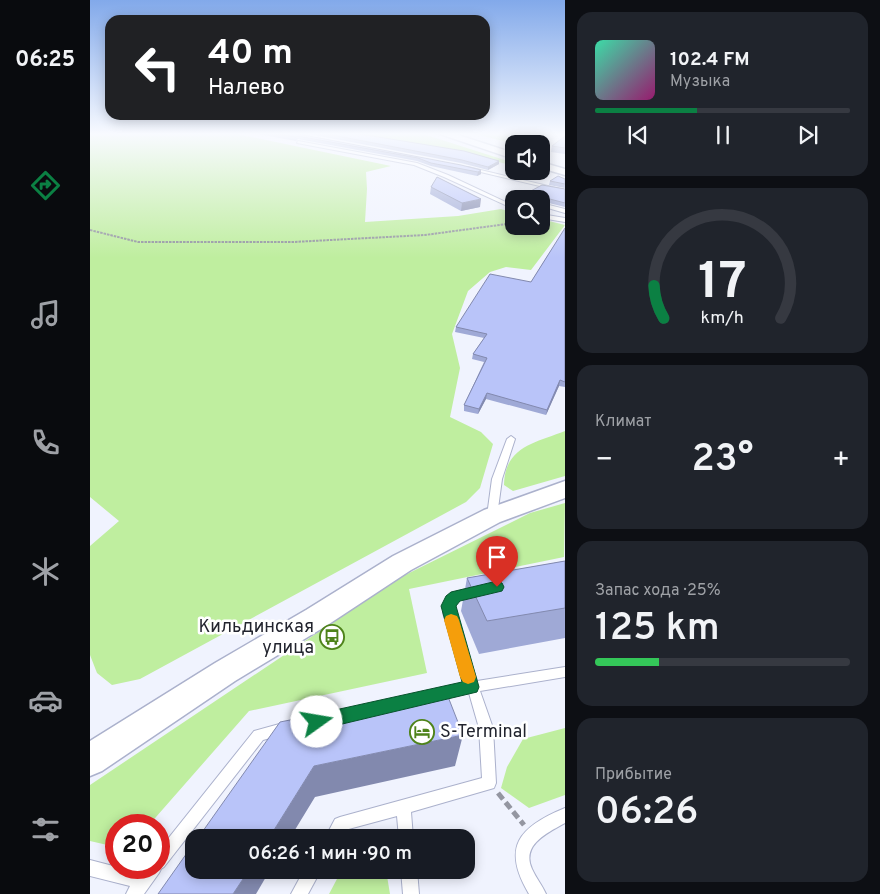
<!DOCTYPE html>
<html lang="ru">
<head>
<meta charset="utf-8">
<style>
	:root { --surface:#171b24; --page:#20242c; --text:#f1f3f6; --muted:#9ea1a6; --line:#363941; --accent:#0b8043 }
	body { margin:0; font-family:Overpass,sans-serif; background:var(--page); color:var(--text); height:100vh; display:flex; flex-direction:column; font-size:19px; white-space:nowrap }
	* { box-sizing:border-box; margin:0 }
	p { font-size:16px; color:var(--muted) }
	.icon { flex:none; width:28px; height:28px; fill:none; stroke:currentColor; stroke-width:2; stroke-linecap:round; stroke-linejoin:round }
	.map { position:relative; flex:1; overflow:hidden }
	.panel { display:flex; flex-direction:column; gap:12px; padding:12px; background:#0d0f14; width:315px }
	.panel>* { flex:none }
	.hud { position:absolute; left:15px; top:15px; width:385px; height:105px; border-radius:15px; box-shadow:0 2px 12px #0003; background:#202124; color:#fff; overflow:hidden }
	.fabs { position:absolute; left:415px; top:135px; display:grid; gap:10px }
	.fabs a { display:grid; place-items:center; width:45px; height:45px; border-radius:10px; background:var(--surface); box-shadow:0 2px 12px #0003; font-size:25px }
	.speed { position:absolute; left:15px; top:814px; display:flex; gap:10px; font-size:25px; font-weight:700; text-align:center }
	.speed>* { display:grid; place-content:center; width:65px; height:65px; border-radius:50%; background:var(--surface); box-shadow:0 2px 12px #0003; line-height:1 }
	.speed .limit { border:8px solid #d22; background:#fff; color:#111 }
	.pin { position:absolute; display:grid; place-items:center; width:42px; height:42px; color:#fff; margin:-51px -21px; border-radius:50% 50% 50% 0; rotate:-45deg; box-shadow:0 0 5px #0007 }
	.pin .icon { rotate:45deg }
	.me { position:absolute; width:55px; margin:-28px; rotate:77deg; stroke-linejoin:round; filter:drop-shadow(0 0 4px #0008) }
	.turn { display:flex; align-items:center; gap:18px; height:105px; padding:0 20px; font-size:22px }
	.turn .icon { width:65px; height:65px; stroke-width:2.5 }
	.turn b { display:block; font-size:35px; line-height:42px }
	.big { font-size:38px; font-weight:600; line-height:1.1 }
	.panel .widget { flex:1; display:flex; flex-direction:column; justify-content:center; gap:8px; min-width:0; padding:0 18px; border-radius:15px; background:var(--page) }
	.panel .dial { align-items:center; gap:0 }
	.dial svg { height:130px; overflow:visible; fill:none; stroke:var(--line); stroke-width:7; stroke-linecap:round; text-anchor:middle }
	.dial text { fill:var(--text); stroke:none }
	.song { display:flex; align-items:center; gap:15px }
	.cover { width:60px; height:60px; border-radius:8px; background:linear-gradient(135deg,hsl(160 70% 55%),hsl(320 70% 35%)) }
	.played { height:5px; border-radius:2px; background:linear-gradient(90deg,var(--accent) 40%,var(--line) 40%) }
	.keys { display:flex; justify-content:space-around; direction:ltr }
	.heat { display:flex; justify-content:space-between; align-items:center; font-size:28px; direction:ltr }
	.charge { height:8px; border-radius:4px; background:linear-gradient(90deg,#34c759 25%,var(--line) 0) }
	.trip { position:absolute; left:95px; top:829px; width:290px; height:50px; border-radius:15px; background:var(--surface); box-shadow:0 2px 12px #0003; font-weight:600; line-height:50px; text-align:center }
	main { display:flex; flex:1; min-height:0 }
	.tabs { display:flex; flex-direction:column; width:90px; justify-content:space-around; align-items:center; background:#090b0e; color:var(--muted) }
	.tabs .icon { width:35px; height:35px }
	.tabs .selected { color:var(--accent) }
	.tabs b { font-size:22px; color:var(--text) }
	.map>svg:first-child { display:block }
</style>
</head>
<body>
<main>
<nav class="tabs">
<b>06:25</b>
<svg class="icon selected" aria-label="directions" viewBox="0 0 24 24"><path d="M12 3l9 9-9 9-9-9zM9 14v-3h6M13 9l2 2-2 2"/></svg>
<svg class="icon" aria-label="music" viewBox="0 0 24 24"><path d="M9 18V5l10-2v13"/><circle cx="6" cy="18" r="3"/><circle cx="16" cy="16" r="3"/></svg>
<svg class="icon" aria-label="phone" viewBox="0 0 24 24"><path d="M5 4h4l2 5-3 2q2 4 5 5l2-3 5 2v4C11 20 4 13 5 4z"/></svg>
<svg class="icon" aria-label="climate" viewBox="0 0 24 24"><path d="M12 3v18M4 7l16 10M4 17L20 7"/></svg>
<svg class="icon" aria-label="car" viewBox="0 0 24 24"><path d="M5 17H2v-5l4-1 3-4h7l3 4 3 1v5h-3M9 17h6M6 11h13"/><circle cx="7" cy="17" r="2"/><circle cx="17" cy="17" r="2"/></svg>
<svg class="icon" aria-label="filters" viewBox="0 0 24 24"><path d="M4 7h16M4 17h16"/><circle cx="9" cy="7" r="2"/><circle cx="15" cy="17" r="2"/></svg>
</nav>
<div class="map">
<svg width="475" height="894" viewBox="0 0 475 894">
	<rect width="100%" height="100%" fill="#f0f3fe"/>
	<!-- green -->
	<g fill="#bfee9f">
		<polygon points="0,133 142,133 301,166 276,172 277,189 275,222 368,216 411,209 424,213 424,226 451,226 451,219 475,225 441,270 416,267 400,272 378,291 362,334 370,368 360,417 391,432 403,444 390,488 376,502 50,679 22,685 7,673 0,655 0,546 29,521 0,497"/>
		<polygon points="263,133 330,133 424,163 424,166 371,152"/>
		<polygon points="381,133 457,133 436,144 425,144"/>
		<path d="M475,431V476L423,491L414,485C415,446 445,443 475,431Z"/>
		<polygon points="475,503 474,557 319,589 337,673 159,711 59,825 26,825 26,847 0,841 0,785 309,578 440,513"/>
		<polygon points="475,728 475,795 439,808 411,788 417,767 433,739"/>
		<polygon points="265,870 296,870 300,894 239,894 247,879"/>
	</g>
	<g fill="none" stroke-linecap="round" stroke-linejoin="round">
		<defs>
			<g id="service">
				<polygon points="208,141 327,163 358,175 424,206 424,209 354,177 324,165 207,143"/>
				<polygon points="378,167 475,190 475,192 378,169"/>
				<polygon points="451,203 475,209 475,213 451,206"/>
				<polygon points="451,214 475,218 475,222 451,218"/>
				<polygon points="421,436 425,439 412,479 407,516 405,518 399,518 397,516 402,479 417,439"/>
				<polygon points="384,587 388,588 389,591 388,594 370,599 366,602 365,613 387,681 475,667 475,677 390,691 403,728 406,783 404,788 321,812 323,838 309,838 307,816 255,830 250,838 235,838 245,819 250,817 392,778 389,728 379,693 345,701 341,699 339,695 341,691 345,689 375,683 353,613 357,597 362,593"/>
				<polygon points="193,723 198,725 200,729 198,733 173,740 74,867 71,869 69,873 54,894 36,894 40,886 0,876 0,860 50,873 55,868 69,868 69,850 164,731"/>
				<path d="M475,808V823C457,833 431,845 442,869C446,878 452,885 456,894H439C411,847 429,827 475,808Z"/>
				<polygon points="214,870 231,870 218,894 201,894"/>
				<polygon points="311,870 327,870 329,894 313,894"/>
			</g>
			<g id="tertiary">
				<polygon points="347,133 362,133 424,153 424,159"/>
				<polygon points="451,162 475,169 475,175 451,168"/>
				<polygon points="475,481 475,498 410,522 321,570 236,626 145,681 12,771 0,776 0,741 125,663 216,610 303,556 394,510"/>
			</g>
		</defs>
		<!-- service casing -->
		<use href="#service" stroke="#abb1cc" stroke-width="2"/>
		<!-- tertiary casing -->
		<use href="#tertiary" stroke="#abb1cc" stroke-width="3"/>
		<!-- path-far1 -->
		<polyline stroke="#9496a1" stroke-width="2" stroke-dasharray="2.5 1" stroke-linecap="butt" points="0,230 48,242 203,242 335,235 424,223"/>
		<!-- path -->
		<polyline stroke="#9496a1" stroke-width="5" stroke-dasharray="8 4" stroke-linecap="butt" points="408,793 434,825"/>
		<!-- service -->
		<use href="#service" fill="#fff" fill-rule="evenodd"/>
		<!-- tertiary -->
		<use href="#tertiary" fill="#fff" fill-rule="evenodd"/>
	</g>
	<!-- wall -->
	<g fill="#9fa9d6">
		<polygon points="162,133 203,133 391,170 391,174 387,176 341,166 327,161 208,139 206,141"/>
		<polygon points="214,133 264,133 409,161 409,164 398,170 371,163"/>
		<polygon points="475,136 475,154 461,152 462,146"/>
		<polygon points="475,179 475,188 459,185 460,181"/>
		<polygon points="341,187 390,207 371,211 340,194"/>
		<polygon points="475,189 475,207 451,201 451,199 443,199 437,197 437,193"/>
		<polygon points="475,228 475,387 469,386 456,415 396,399 388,414 374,411 374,405 394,362 382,359 383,354 394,338 365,332 366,327 441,282"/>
		<polygon points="475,561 475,638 389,654 371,611 377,578"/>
	</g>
	<!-- shaded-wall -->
	<g fill="#8289ae">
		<polygon points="409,161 409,164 398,170 398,167"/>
		<polygon points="391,170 391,174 387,176 388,172"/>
		<polygon points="391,199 390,207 371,211 372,203"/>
		<polygon points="470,380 469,386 456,415 457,410"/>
		<polygon points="397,393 396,399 388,414 389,409"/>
		<polygon points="373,735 365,766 225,797 200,838 179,838 224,766"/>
		<polygon points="159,870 180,870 166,894 143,894"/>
	</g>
	<!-- building -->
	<g fill="#b9c4f9" stroke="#8289ae">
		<polygon points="181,133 203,133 371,165 391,170 388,172 341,163 328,158 208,136 206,137"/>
		<polygon points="232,133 264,133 374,151 409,161 398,167 372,160"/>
		<polygon points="475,136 475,148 462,146"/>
		<polygon points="468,176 475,179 475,184 460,181"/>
		<polygon points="347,177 391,199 372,203 341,187"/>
		<polygon points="452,185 475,189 475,203 437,193"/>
		<polygon points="475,228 475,382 470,380 457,410 397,393 389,409 374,405 397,358 383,354 397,334 366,327 400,274 441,282"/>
		<polygon points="475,561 475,608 397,621 377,578"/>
		<polygon points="355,689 373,735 224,766 179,838 108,838 190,722"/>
		<polygon points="104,843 104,870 159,870 143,894 68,894"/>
	</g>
	<!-- sky -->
	<linearGradient id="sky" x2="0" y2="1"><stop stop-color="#82a9ea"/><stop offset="0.52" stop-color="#f8faff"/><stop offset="1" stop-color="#f8faff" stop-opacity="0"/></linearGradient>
	<rect width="475" height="258" fill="url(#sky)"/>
	<!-- route -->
	<polygon fill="#0b8043" stroke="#07532c" points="407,581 412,583 414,587 412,591 370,601 366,606 389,687 387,692 227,730 221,727 218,722 221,716 227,714 372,682 351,606 356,596 361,592"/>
	<!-- slow -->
	<polygon fill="#f59e0b" points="361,614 367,616 369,620 386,677 384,682 378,684 373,682 370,677 354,620 356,616"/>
	<!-- icons -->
	<defs>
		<symbol id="bus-ring" viewBox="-11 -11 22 22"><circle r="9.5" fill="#fff" stroke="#4e831a" stroke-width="1.5"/><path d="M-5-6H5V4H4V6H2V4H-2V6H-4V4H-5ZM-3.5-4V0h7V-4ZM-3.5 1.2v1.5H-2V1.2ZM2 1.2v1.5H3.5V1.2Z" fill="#4e831a"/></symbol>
		<symbol id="hotel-ring" viewBox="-11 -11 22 22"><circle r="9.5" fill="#fff" stroke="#4e831a" stroke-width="1.5"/><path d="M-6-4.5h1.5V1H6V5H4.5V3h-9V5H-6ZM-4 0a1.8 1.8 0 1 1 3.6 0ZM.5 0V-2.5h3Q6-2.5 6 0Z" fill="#4e831a"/></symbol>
	</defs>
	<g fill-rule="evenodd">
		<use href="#bus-ring" x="228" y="623" width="28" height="28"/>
		<use href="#hotel-ring" x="318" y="718" width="28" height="28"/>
	</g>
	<g text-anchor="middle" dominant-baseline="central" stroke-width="5" stroke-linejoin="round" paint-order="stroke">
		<!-- near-poi labels -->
		<g font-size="18" fill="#22242e" stroke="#fff" text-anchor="end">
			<text x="224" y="627">Кильдинская<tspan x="224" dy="21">улица</tspan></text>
			<text x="350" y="732" text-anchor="start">S-Terminal</text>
		</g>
	</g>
</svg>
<div class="fabs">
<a><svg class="icon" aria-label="sound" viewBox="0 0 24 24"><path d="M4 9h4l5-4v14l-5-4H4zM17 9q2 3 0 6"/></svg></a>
<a><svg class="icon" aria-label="search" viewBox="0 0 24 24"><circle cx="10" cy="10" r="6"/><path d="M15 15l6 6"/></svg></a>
</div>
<div class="speed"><div class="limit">20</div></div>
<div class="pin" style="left:407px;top:587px;background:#d93025"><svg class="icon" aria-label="arrive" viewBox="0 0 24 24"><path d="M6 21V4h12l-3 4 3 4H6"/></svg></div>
<svg class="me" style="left:227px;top:722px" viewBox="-20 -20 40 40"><circle r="19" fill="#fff"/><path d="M0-13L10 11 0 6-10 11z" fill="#0b8043"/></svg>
<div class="trip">06:26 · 1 мин · 90 m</div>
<div class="hud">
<div class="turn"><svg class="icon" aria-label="left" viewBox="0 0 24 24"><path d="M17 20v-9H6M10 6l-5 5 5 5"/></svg><div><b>40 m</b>Налево</div></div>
</div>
</div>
<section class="panel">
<div class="widget">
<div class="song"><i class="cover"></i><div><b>102.4 FM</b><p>Музыка</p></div></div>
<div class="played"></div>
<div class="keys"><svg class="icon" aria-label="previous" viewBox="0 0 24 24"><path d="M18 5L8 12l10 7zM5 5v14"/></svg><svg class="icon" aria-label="pause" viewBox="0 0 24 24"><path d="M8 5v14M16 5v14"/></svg><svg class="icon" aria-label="next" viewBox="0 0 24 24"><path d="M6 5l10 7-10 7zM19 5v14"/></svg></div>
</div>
<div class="widget dial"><svg viewBox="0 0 100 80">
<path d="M14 69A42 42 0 1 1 86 69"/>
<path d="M14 69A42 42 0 0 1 8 49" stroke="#0b8043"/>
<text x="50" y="56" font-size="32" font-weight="700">17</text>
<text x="50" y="72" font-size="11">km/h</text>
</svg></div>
<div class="widget"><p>Климат</p>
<div class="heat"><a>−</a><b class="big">23°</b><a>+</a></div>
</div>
<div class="widget"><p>Запас хода · 25%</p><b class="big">125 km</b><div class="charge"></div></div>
<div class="widget"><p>Прибытие</p><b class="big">06:26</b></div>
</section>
</main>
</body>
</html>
